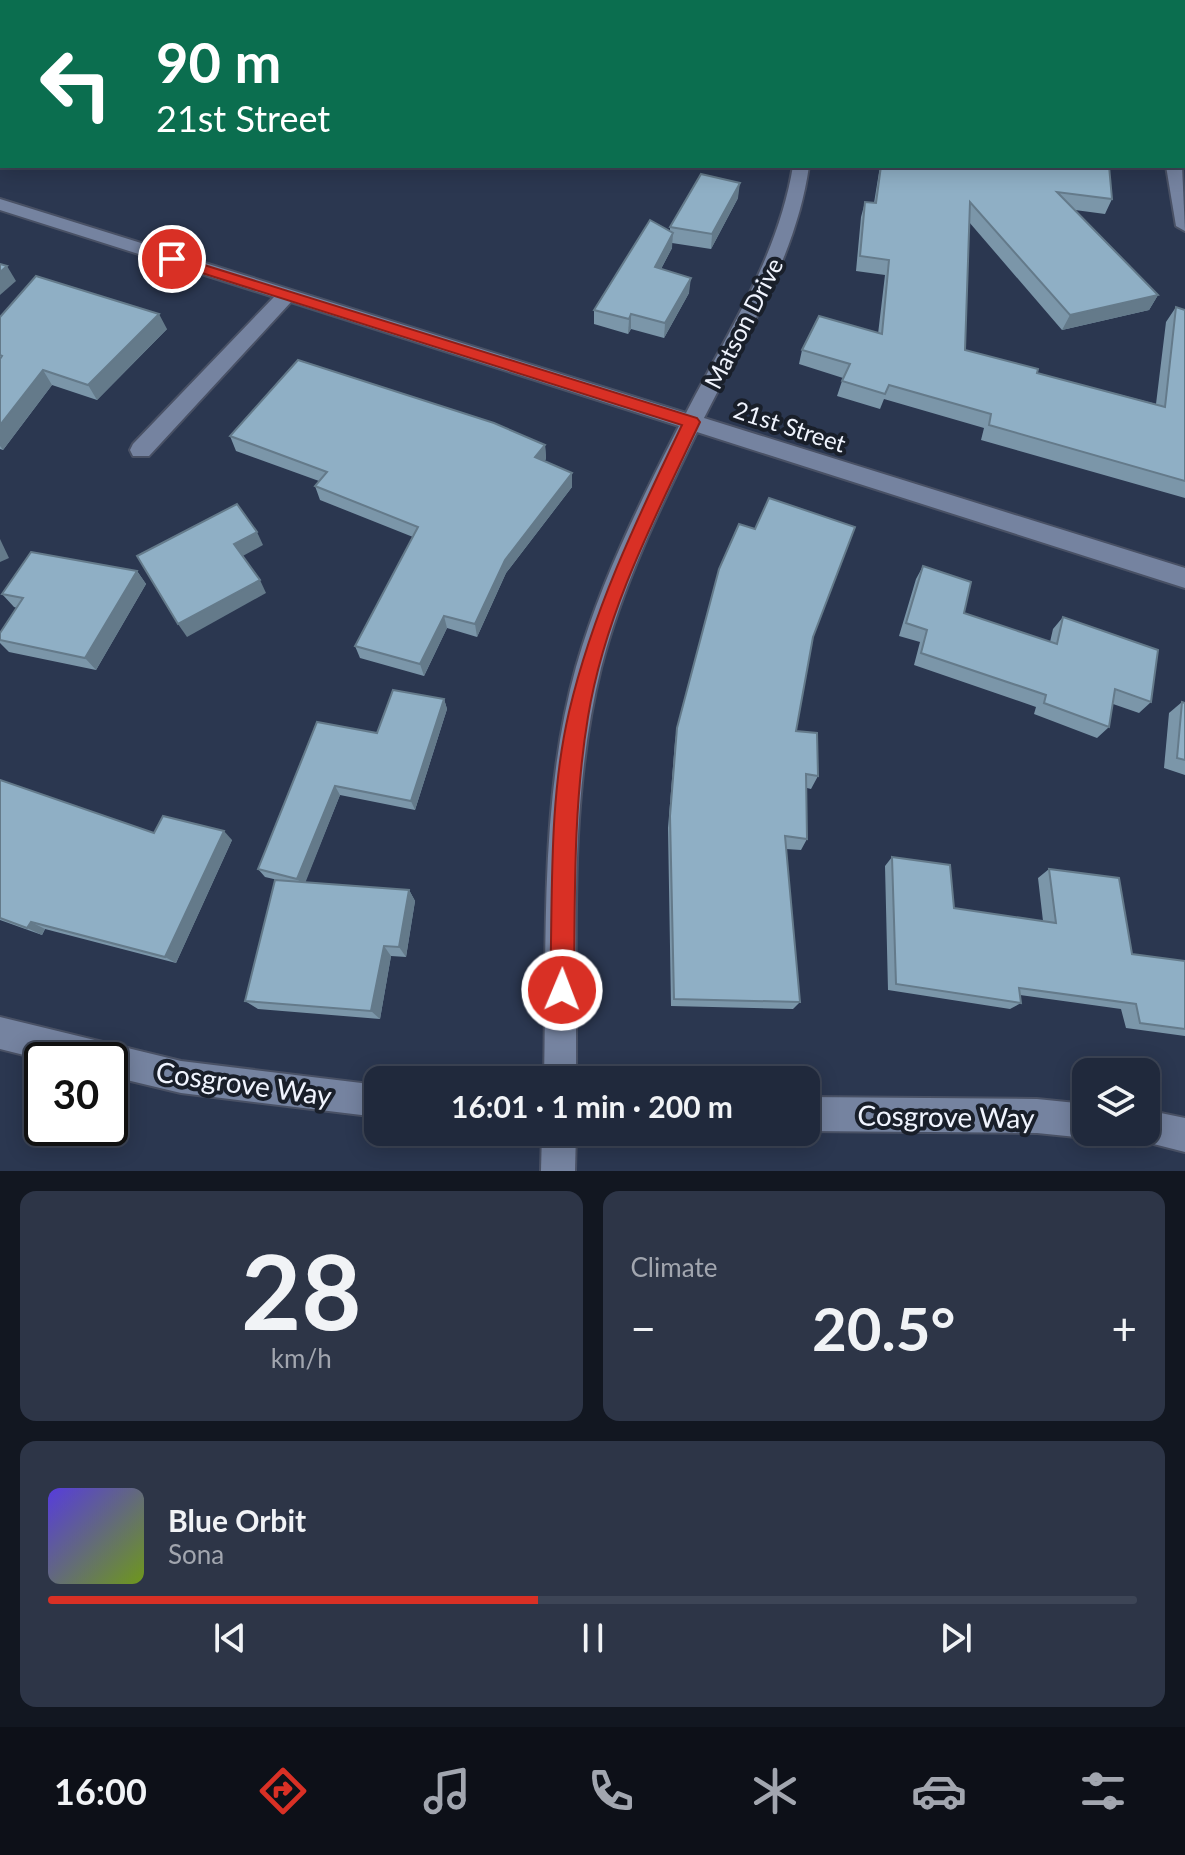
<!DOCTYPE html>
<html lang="en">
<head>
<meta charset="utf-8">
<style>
	:root { --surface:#20293c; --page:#2d3547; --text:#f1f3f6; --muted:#a2a6af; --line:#3d4556; --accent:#d93025 }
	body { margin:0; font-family:Lato,sans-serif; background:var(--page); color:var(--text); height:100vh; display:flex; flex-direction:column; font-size:30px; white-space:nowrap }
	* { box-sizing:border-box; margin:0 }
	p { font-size:26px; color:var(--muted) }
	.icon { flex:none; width:44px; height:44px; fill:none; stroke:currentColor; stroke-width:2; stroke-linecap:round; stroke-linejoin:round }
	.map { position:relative; height:1171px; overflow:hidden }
	.sheet { display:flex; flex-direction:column; gap:20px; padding:20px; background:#121721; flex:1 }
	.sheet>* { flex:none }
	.hud { position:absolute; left:0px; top:0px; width:1186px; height:168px; box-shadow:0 4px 20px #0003,0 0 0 2px var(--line); background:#0b6e4f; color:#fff; overflow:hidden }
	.tools { position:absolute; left:1072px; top:1058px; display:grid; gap:16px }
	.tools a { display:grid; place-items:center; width:88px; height:88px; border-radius:16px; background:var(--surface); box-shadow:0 4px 20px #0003,0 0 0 2px var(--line); font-size:40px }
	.speed { position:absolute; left:24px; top:1042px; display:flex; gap:16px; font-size:40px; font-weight:700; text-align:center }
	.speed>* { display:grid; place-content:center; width:104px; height:104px; border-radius:50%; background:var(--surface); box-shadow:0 4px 20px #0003,0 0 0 2px var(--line); line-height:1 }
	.speed .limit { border:4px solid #111; border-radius:12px; background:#fff; color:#111 }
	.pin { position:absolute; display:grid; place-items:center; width:68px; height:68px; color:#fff; margin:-34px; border:4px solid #fff; border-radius:50%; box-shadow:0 2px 8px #0007 }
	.me { position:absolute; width:88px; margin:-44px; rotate:1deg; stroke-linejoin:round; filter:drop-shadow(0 0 6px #0008) }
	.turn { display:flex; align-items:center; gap:28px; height:168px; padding:0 24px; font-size:36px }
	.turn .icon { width:104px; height:104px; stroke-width:2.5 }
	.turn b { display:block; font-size:56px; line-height:68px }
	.big { font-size:60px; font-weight:700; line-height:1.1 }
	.sheet .card { flex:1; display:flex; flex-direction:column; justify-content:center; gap:12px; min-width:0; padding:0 28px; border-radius:16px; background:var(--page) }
	.sheet .dial { align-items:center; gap:0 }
	.dial b { font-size:104px; line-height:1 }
	.song { display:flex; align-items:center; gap:24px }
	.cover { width:96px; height:96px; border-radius:12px; background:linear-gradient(135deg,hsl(250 70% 55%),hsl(80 70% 35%)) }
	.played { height:8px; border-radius:4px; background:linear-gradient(90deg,var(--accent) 45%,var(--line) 45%) }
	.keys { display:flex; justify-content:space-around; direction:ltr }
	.heat { display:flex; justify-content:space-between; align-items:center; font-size:44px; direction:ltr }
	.sheet .tiles { flex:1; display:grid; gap:20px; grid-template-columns:1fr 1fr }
	.card:last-child { grid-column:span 2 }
	.trip { position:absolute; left:364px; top:1066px; width:456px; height:80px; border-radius:16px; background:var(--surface); box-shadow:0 4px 20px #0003,0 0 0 2px var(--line); font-weight:700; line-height:80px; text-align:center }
	.tabs { display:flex; height:128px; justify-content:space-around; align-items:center; background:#0d1018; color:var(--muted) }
	.tabs .icon { width:56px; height:56px }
	.tabs .on { color:var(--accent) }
	.tabs b { font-size:36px; color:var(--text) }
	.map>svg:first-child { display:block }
</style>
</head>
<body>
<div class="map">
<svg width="1185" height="1171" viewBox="0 0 1185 1171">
	<rect width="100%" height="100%" fill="#2b3750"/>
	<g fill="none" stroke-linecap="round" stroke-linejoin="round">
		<defs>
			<g id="street">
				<polygon points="102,0 120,0 121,2 103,2"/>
				<polygon points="285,0 301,0 284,2"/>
				<rect x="778" y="0" width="14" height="2"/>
				<polygon points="1184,66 1185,67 1184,78"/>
				<path d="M793,166H809C796,258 745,336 704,418L1185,568V588L697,432C660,508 622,586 601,668C568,802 577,944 576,1080H544C547,943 539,800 576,667C600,583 639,504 679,426L291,302L149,456H133L130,450L133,444L274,297L0,210V199L686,413C728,332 778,257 793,166Z"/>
				<polygon points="1166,166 1182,166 1185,231 1176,226"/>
				<polygon points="0,1017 181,1061 378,1085 378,1117 181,1093 110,1076 110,1060 44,1060 0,1049"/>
				<polygon points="806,1097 1037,1099 1086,1104 1086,1132 1098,1132 1086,1138 1037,1133 806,1131"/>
				<polygon points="1146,1110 1185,1118 1185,1152 1134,1139 1131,1132 1146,1132"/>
				<polygon points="542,1132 576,1132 575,1171 541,1171"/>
			</g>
		</defs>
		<!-- street casing -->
		<use href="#street" stroke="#495165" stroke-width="4"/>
		<!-- street -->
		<use href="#street" fill="#7583a0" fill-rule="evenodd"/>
	</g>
	<!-- wall -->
	<g fill="#7b96a9">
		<polygon points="836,0 898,0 897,2 836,2"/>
		<polygon points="898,0 1185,0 1185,34 1184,2 985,2 971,0 971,2 898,2"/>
		<polygon points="880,166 1109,166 1112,199 1105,214 1075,210 1158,295 1149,310 1062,330 969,222 965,350 1037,373 1156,404 1166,322 1176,307 1185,310 1185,498 981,440 984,428 884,399 880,409 837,396 843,378 799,364 802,350 878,334 885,275 856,271 861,217 865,202 874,203"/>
		<polygon points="738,198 711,249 672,243 672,248 661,269 689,293 664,338 631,329 628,334 594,324 594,310 670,231 670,227"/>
		<polygon points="0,317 167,329 97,400 52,385 3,450 0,449"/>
		<polygon points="230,436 545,445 546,459 544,461 572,473 572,487 506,573 477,637 447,628 424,676 360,658 355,646 413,537 320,500 315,486 319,481 236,451"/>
		<polygon points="923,566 964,613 1050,642 1053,629 1063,617 1151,702 1139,713 1113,704 1109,727 1097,738 1034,714 1036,707 914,665 920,642 899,636 916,579"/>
		<polygon points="137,571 146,584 96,670 9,652 0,643 0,633 17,608 14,607 2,594"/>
		<polygon points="813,637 796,731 818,776 811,789 807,788 807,839 801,850 786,849 800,1002 793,1009 671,1006 668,828 675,742 677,728"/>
		<polygon points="444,699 447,709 415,810 340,795 305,882 409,890 415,901 406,957 391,956 380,1019 258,1009 245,1001 282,881 265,877 258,869 377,733"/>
		<polygon points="1182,702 1185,703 1185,775 1164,768 1169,713"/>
		<polygon points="0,780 154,833 232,840 176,963 45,929 42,935 0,920"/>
		<polygon points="892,857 954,908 1043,921 1038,878 1049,869 1132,954 1185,961 1185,1036 1126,1028 1121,1009 1020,995 1021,1003 1010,1009 888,990 885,866"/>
	</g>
	<!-- shaded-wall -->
	<g fill="#647a8a">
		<polygon points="740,183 738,198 711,249 712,234"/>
		<polygon points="673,233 672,248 654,282 655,267"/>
		<polygon points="7,266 16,281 0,295 0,272"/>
		<polygon points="691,278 689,293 664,338 665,323"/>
		<polygon points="1158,295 1149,310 1062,330 1070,315"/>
		<polygon points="159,314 167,329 97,400 88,385"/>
		<polygon points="631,314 631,329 628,334 629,319"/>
		<polygon points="43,370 52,385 3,450 0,446 0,425"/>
		<polygon points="545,445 546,459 536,471 535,457"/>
		<polygon points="572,473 572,487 506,573 477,637 475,624 505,560"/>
		<polygon points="257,532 263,545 241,557 234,544"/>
		<polygon points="0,539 9,558 0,562"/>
		<polygon points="137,571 146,584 96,670 85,658"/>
		<polygon points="260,580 266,593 187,637 178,624"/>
		<polygon points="444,616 447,628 424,676 420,664"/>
		<polygon points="444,699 447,709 415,810 411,801"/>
		<polygon points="335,786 340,795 304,886 297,879"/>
		<polygon points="224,831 232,840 176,963 165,957"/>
		<polygon points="409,890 415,901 406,957 399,947"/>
		<polygon points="31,922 45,929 42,935 27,928"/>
		<polygon points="384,946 391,956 380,1019 371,1011"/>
	</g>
	<!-- building -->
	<g fill="#8fafc5" stroke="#647a8a" stroke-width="2">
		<polygon points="900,0 971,0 971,2 899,2"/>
		<polygon points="1061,0 1185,0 1185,18 1184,2 1061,2"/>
		<polygon points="881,166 1109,166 1112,199 1057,192 1158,295 1070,315 970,202 965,350 1038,369 1037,373 1165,407 1176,307 1185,310 1185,481 989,425 991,414 889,385 885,394 842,381 850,364 802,350 819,316 882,334 889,260 860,256 865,202 876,203"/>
		<polygon points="701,174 740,183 712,234 670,227"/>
		<polygon points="650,220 673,233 655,267 691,278 665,323 631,314 629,319 594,310"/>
		<polygon points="0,264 7,266 0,272"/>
		<polygon points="36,276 159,314 88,385 43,370 0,425 0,359 2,356 0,355 0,317"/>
		<polygon points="298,360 494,423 545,445 535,457 572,473 505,560 475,624 444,616 420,664 355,646 418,527 315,486 327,472 230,436"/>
		<polygon points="769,498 855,527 813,637 796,731 817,733 818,776 806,774 807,839 785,836 800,1002 674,999 670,816 677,728 719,569 739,524 755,529"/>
		<polygon points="237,504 257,532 234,544 260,580 178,624 137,556"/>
		<polygon points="31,552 137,571 85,658 0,640 0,633 23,598 2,594"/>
		<polygon points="923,566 971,582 964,613 1057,644 1063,617 1158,650 1151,702 1115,689 1109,727 1044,703 1046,695 921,653 927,630 906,623"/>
		<polygon points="393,690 444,699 411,801 335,786 297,879 258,869 317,722 377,733"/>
		<polygon points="1182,702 1185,703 1185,760 1177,758"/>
		<polygon points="0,780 154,833 163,816 224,831 165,957 31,922 27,928 0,918"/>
		<polygon points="892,857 950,865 954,908 1056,923 1049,869 1119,878 1132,954 1185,961 1185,1029 1140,1023 1136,1004 1019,988 1021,1003 896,984"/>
		<polygon points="275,880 409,890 399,947 384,946 371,1011 245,1001"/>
	</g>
	<!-- route -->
	<path fill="#d93025" stroke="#8d1f18" stroke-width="2" d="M172,255L697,418L700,422C655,517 605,613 588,717C573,807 575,899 574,990L571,999L562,1002L554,999L550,990C553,899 548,802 569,712C593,610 637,519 682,425L167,262V256Z"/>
	<g text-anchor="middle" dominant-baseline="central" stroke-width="8" stroke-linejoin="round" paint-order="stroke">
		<!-- street labels -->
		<g font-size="24" fill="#f0f4fe" stroke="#191f2a">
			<text transform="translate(743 323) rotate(-63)">Matson Drive</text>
			<text transform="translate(790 426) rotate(18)">21st Street</text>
		</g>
		<!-- near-street labels -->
		<g font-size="28" fill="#f0f4fe" stroke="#191f2a">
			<text transform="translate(244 1083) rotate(8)">Cosgrove Way</text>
			<text transform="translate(946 1116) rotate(1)">Cosgrove Way</text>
		</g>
	</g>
</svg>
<div class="tools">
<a><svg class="icon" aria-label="layers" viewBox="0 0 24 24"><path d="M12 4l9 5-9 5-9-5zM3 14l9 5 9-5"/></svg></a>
</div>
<div class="speed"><div class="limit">30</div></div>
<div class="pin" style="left:172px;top:259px;background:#d93025"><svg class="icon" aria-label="arrive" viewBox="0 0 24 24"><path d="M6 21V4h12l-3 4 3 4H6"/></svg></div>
<svg class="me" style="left:562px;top:990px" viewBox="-20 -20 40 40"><circle r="17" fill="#d93025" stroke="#fff" stroke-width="3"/><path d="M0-11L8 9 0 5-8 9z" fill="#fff"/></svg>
<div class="trip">16:01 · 1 min · 200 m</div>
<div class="hud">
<div class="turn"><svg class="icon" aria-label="left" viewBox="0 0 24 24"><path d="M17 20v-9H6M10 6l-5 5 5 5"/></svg><div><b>90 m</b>21st Street</div></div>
</div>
</div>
<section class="sheet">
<div class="tiles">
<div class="card dial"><b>28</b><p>km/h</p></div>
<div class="card"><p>Climate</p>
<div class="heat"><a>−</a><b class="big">20.5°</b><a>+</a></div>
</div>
<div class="card">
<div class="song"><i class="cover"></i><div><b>Blue Orbit</b><p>Sona</p></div></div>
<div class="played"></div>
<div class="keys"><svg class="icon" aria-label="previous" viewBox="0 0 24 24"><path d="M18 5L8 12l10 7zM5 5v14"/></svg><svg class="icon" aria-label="pause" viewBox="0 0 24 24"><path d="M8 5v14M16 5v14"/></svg><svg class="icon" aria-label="next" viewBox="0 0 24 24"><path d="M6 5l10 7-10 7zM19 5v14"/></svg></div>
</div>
</div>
</section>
<nav class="tabs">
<b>16:00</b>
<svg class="icon on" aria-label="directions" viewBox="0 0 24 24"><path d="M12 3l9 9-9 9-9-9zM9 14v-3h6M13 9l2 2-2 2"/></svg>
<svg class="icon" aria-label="music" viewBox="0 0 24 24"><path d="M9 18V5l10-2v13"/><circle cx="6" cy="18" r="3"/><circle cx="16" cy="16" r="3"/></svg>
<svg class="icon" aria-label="phone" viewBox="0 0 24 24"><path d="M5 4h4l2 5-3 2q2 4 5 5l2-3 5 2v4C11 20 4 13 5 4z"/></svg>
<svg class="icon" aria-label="climate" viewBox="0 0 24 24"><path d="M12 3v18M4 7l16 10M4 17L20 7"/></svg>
<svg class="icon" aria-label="car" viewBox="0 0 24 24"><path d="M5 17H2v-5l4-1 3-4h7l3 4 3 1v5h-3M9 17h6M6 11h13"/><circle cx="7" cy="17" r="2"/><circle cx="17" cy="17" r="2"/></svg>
<svg class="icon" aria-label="filters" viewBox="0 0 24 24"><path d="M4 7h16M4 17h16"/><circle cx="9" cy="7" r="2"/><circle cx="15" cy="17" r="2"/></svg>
</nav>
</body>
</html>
